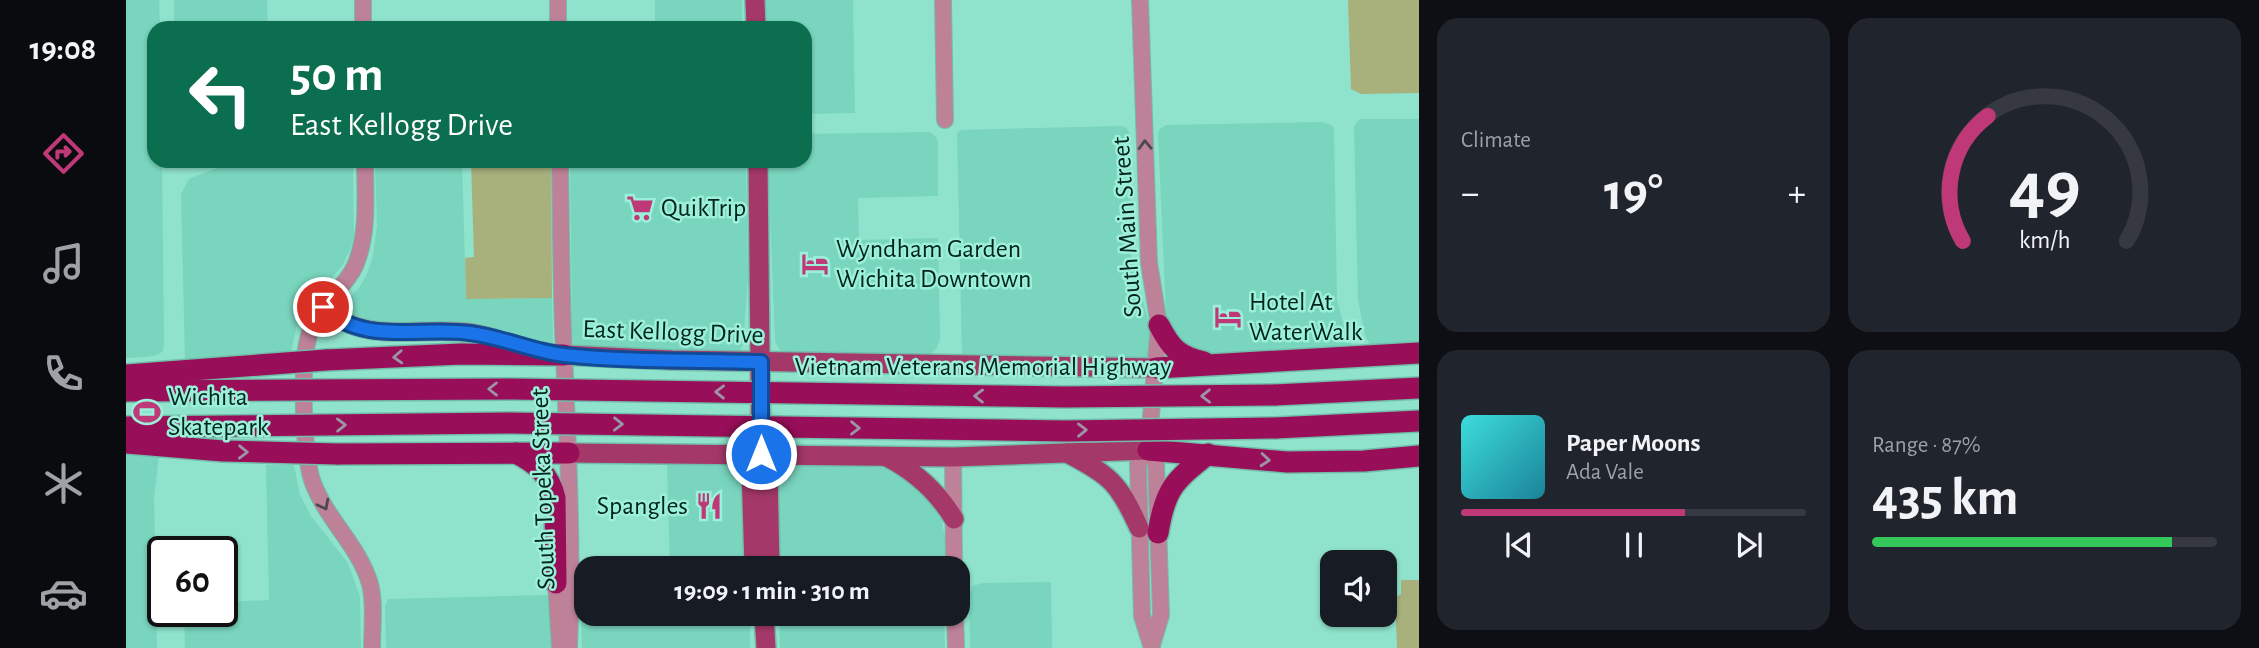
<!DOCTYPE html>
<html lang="en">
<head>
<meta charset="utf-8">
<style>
	:root { --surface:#171b24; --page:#20242c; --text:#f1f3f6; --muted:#9ea1a6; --line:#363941; --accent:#bf3878 }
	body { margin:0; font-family:"Alegreya Sans",sans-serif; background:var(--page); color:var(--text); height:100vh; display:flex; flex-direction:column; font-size:26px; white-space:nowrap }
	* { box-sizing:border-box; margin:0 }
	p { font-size:23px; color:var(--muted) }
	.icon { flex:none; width:38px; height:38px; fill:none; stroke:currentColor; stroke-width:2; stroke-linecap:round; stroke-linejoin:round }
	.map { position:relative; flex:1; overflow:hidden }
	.drawer { display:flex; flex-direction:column; gap:18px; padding:18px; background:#0d0f14; width:840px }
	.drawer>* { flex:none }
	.guide { position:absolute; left:21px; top:21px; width:665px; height:147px; border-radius:21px; box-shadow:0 2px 5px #0004; background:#0b6e4f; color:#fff; overflow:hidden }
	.controls { position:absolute; left:1194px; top:550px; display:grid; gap:14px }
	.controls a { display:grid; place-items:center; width:77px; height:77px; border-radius:14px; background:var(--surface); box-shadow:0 2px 5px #0004; font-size:35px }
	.speed { position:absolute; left:21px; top:536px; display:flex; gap:14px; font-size:35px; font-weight:700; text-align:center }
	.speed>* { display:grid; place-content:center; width:91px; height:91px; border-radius:50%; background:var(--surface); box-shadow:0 2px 5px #0004; line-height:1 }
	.speed .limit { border:4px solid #111; border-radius:10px; background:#fff; color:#111 }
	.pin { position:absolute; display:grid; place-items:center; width:60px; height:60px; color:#fff; margin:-30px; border:4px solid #fff; border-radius:50%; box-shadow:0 2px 7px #0007 }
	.me { position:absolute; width:77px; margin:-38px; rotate:0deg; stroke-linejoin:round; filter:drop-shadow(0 0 5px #0008) }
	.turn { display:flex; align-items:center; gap:24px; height:147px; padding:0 28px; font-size:32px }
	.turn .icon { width:91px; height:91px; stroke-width:2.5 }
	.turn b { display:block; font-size:49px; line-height:60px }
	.big { font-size:52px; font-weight:700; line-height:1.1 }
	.drawer .card { flex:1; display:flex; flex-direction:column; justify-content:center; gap:10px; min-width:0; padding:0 24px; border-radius:21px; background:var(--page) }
	.drawer .dial { align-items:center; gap:0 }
	.dial svg { height:182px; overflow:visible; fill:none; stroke:var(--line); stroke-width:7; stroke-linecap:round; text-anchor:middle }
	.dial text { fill:var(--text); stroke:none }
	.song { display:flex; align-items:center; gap:21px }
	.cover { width:84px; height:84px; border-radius:10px; background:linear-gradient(135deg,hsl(180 70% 55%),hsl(190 70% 35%)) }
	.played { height:7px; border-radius:4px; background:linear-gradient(90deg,var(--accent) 65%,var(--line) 65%) }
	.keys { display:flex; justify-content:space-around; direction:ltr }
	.heat { display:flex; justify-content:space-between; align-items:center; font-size:38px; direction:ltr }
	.charge { height:10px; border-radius:5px; background:linear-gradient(90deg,#34c759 87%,var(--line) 0) }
	.drawer .tiles { flex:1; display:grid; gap:18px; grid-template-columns:repeat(2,1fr) }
	.trip { position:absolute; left:448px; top:556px; width:396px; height:70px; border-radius:21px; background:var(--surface); box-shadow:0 2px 5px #0004; font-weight:700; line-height:70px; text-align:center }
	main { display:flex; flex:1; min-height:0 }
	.tabs { display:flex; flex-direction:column; width:126px; justify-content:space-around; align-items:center; background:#090b0e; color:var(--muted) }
	.tabs .icon { width:49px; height:49px }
	.tabs .on { color:var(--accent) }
	.tabs b { font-size:32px; color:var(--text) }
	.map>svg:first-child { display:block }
</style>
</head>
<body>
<main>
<nav class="tabs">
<b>19:08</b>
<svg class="icon on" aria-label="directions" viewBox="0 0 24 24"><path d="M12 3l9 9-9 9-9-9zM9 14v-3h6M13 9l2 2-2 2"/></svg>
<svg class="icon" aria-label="music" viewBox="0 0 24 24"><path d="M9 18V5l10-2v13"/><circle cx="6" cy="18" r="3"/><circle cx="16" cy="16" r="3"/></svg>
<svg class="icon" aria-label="phone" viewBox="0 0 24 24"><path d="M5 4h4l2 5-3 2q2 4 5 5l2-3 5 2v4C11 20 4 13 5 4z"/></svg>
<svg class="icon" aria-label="climate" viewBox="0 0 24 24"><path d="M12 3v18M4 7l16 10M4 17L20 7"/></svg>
<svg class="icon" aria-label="car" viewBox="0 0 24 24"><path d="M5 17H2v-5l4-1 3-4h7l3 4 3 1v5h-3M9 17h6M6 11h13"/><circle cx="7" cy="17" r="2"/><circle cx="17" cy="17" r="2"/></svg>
</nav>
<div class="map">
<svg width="1293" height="648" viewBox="0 0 1293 648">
	<rect width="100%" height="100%" fill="#8fe2cc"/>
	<!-- built -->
	<g fill="#79d5be">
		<polygon points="0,0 33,0 34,28 28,28 28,161 36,161 38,343 37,351 31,355 20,357 0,358"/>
		<polygon points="48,0 141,0 142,28 48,28"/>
		<rect x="529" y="0" width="87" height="28"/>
		<polygon points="639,0 727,0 729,113 679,114 679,28 639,28"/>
		<polygon points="1234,119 1293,119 1293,346 1246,349 1239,335 1232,300 1228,126"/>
		<polygon points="1197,122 1207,126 1208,132 1211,300 1219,332 1228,349 1073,355 1050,339 1040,315 1032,133 1034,129 1040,125"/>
		<polygon points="994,126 1000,127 1003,132 1005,256 1026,335 1026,360 838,357 836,354 831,133 835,130"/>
		<polygon points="804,132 811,138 812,143 812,196 732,198 733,240 812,238 814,339 811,347 805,355 799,357 655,353 649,341 642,161 679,161 679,134"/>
		<polygon points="109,161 227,161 228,237 224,250 216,266 186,300 177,316 170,328 165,353 59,360 55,194 63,179"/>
		<polygon points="249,161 336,161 340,299 426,298 427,342 425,345 340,323 254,324 230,321 210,310 233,288 241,274 247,256 251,225"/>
		<polygon points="444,161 620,161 622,278 617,345 614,351 605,355 451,348 447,342 446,333"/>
		<polygon points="0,453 33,455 28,497 31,648 0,648"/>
		<polygon points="541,462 611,464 615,467 619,475 620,569 544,569"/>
		<polygon points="660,464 746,464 774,472 793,485 814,514 820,542 820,561 809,569 659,569 653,560 652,476"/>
		<polygon points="140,465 168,465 174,495 185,516 222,563 234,597 235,648 59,648 58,611 96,611 96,602 143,600"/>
		<polygon points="925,582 926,648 844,648 843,594 847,586 857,583"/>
		<polygon points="421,595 425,598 428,648 260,648 259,606 262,599"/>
		<polygon points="460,595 460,614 624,614 624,648 456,648 455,605"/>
		<polygon points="653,614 818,614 819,648 654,648"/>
	</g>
	<!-- green -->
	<g fill="#a8b07c">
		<polygon points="1222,0 1293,0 1293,93 1235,94 1225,89"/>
		<polygon points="345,161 425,161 426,298 340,299 339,258 348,257"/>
		<polygon points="1275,580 1293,580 1293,648 1271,648 1269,598 1275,594"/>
	</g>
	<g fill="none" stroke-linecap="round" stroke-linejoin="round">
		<defs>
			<g id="tertiary">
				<polyline points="237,0 237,28"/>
				<polyline points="432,0 432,28"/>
				<polyline points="817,0 819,120"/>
				<polyline points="1014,0 1023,263 1033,325 1022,450 1012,463 1016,616 1026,648"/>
				<path d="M239,161C239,196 243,233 229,266C221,283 208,293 197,307C182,326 179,349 178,372C177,399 178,459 187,483C201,520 233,546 244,584C249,601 246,630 246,648"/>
				<path d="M434,161C435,225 435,290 438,354C442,452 447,550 443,648"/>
				<polyline points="1022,450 1030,463 1035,615 1026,645"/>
				<polyline points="827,457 828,569"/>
				<polyline points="430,583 434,648"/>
				<polyline points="829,614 830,648"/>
			</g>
			<path id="secondary" d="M197,307C239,347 296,325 347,333C369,337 389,346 410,350"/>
			<g id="primary">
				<polyline points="629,0 630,28"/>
				<polyline points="632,161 635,454 642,469 644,566 642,569"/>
				<polyline points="438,355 546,360 1030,368"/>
				<polyline points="443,453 827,457 1022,450"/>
				<path d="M941,453C984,475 993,483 1013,528"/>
				<path d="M761,457C790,472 811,491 828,519"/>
				<polyline points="630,569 628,566 625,469 635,454"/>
				<polyline points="638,614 640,648"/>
			</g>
			<g id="motorway">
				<path d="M1033,325C1045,348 1052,356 1078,362"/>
				<polyline points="200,360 335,354 438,355"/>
				<polyline points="1030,368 1293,353"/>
				<polyline points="1148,395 1293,388"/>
				<polyline points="1149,428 1293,421"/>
				<polyline points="1022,450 1161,462 1238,461 1293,456"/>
				<path d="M390,453C410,463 424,475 429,498L430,583"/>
				<polyline points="211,454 443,453"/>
				<path d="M1032,533C1039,489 1048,481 1082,454"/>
			</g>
		</defs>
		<!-- tertiary casing -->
		<use href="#tertiary" stroke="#73bca9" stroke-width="18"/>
		<!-- secondary casing -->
		<use href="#secondary" stroke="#73bca9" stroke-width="20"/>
		<!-- primary casing -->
		<use href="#primary" stroke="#73bca9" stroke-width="22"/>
		<!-- motorway casing -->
		<use href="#motorway" stroke="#73bca9" stroke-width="24"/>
		<!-- tertiary -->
		<use href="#tertiary" stroke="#bd8198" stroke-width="16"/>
		<!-- secondary -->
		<use href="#secondary" stroke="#b0597d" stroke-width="18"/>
		<!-- primary -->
		<use href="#primary" stroke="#a43869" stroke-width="19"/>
		<!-- motorway -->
		<use href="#motorway" stroke="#990e59" stroke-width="21"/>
		<defs>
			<g id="motorway-bridge">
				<polyline points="0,375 200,360"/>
				<polyline points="0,391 386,389 939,397 1148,395"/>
				<polyline points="0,427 381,423 940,431 1149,428"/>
				<polyline points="0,443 97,451 211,454"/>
			</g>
		</defs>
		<!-- motorway-bridge casing -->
		<use href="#motorway-bridge" stroke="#73bca9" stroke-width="24" stroke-linecap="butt"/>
		<!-- motorway-bridge -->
		<use href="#motorway-bridge" stroke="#990e59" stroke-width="21"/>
	</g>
	<!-- one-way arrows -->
	<defs><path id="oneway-chevron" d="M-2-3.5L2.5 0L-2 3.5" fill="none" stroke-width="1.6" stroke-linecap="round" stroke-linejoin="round" transform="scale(1.75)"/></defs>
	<g stroke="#4c494e">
		<use href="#oneway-chevron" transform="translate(1019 145) rotate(-92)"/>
		<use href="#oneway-chevron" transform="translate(198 505) rotate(63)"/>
	</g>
	<g stroke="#9b95a6">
		<use href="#oneway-chevron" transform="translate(272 357) rotate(177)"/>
		<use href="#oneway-chevron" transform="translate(367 389) rotate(180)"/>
		<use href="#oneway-chevron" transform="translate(594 392) rotate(-179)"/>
		<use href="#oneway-chevron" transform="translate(853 396) rotate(-179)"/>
		<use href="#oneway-chevron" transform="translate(1080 396) rotate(179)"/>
		<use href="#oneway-chevron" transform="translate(492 424) rotate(1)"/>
		<use href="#oneway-chevron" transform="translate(215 425) rotate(-1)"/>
		<use href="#oneway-chevron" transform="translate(729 428) rotate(1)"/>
		<use href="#oneway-chevron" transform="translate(956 430) rotate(-1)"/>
		<use href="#oneway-chevron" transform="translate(117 452) rotate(1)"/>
		<use href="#oneway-chevron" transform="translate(1139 460) rotate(5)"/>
	</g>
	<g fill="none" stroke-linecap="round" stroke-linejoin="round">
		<defs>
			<path id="route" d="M197,307C237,346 294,326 344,333C376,337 406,351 438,355C503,362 570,360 635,362V454"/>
		</defs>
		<!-- route casing -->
		<use href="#route" stroke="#114b97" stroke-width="18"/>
		<!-- route -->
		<use href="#route" stroke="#1a73e8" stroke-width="12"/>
	</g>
	<!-- icons -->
	<defs>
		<symbol id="supermarket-bare" viewBox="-9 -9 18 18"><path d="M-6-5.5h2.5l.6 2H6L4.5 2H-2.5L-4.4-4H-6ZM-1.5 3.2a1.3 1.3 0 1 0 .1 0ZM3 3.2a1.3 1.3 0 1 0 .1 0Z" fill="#bf3878" stroke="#9cefd9" stroke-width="2.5" paint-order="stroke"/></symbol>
		<symbol id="hotel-bare" viewBox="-9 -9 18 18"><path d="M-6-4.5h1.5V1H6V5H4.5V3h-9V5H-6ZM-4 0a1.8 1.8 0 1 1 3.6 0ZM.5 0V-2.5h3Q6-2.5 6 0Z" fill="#bf3878" stroke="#9cefd9" stroke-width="2.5" paint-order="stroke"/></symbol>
		<symbol id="stadium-bare" viewBox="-9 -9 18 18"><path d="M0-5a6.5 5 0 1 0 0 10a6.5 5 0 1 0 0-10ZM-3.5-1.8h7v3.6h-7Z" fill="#bf3878" stroke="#9cefd9" stroke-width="2.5" paint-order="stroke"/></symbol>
		<symbol id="restaurant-bare" viewBox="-9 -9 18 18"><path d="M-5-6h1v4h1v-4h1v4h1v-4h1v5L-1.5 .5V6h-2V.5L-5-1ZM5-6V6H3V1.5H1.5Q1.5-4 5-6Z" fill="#bf3878" stroke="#9cefd9" stroke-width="2.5" paint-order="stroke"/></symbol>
	</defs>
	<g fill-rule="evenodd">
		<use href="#supermarket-bare" x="495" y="189" width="38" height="38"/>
		<use href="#hotel-bare" x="670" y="245" width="38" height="38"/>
		<use href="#hotel-bare" x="1083" y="298" width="38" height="38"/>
		<use href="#stadium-bare" x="2" y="393" width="38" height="38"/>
		<use href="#restaurant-bare" x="564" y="487" width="38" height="38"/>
	</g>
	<g text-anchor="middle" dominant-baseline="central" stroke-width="5" stroke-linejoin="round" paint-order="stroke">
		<!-- poi labels -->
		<g font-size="26" fill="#01241d" stroke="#9cefd9" text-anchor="start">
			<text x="535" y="208">QuikTrip</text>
			<text x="710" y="249">Wyndham Garden<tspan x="710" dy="30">Wichita Downtown</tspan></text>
			<text x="1123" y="302">Hotel At<tspan x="1123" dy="30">WaterWalk</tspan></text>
			<text x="42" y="397">Wichita<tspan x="42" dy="30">Skatepark</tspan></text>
			<text x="562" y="506" text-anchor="end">Spangles</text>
		</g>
		<!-- street labels -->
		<g font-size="26" fill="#01241d" stroke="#9cefd9">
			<text transform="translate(1001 227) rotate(-94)">South Main Street</text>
			<text transform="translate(547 332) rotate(2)">East Kellogg Drive</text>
			<text x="857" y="367">Vietnam Veterans Memorial Highway</text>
			<text transform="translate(417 489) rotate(-92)">South Topeka Street</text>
		</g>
	</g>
</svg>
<div class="controls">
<a><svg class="icon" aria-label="sound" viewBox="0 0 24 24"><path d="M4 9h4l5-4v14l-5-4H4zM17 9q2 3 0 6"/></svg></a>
</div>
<div class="speed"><div class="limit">60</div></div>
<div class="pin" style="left:197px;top:307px;background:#d93025"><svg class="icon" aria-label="arrive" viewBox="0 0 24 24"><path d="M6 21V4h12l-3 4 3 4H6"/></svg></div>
<svg class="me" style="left:635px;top:454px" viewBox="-20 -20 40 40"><circle r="17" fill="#1a73e8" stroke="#fff" stroke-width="3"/><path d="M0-11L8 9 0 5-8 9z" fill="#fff"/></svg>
<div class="trip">19:09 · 1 min · 310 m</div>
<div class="guide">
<div class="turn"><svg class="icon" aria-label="left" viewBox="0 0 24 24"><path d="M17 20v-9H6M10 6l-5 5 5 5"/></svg><div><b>50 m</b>East Kellogg Drive</div></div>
</div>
</div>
<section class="drawer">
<div class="tiles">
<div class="card"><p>Climate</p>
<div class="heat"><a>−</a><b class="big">19°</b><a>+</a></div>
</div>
<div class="card dial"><svg viewBox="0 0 100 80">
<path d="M14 69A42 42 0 1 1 86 69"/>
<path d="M14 69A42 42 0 0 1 25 14" stroke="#bf3878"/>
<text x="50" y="56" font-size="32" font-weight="700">49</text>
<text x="50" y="72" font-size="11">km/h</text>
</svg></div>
<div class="card">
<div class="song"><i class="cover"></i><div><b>Paper Moons</b><p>Ada Vale</p></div></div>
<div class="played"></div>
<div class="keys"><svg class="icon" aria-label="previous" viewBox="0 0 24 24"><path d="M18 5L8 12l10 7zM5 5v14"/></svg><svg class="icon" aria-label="pause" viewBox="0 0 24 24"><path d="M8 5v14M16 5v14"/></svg><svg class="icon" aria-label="next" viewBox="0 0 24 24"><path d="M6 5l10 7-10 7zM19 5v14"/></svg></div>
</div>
<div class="card"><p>Range · 87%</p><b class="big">435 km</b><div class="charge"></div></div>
</div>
</section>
</main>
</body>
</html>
